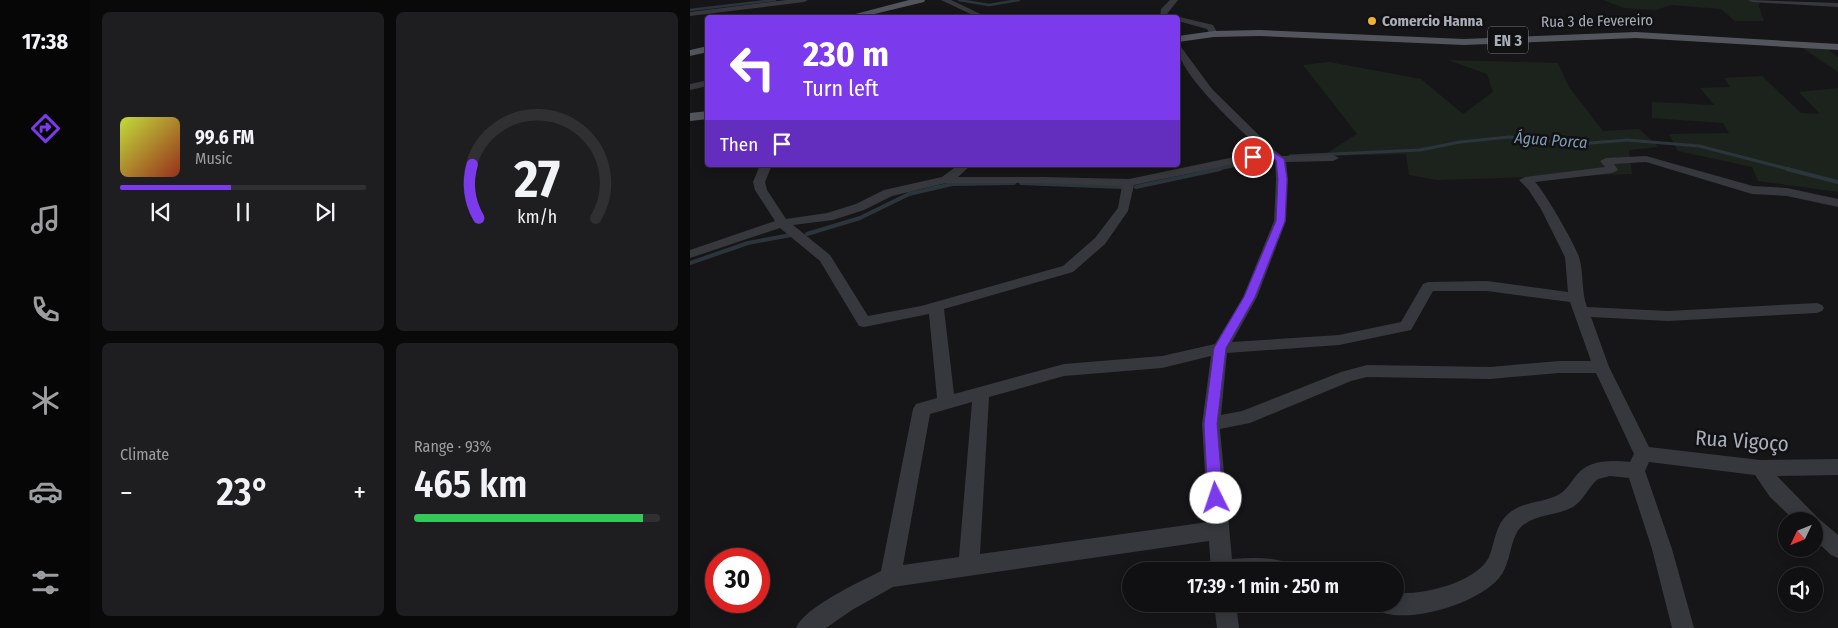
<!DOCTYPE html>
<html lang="en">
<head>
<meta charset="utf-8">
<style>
	:root { --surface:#101012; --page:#1e1e20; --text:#f1f3f6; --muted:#9c9d9f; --line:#303032; --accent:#7c3aed }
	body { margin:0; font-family:"Fira Sans Condensed",sans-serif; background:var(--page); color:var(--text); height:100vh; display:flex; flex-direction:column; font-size:19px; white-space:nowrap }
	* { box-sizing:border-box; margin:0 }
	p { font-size:16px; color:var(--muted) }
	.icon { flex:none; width:28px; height:28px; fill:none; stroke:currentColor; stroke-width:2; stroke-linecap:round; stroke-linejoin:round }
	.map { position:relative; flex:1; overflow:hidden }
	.panel { display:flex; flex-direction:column; gap:12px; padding:12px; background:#09090a; width:600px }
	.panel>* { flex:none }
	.guide { position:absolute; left:15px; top:15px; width:475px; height:152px; border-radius:5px; box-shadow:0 2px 12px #0003,0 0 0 1px var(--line); background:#7c3aed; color:#fff; overflow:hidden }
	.needle { width:32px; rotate:227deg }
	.controls { position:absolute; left:1088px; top:512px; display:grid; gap:10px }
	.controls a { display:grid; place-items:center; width:45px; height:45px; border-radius:50%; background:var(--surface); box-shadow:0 2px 12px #0003,0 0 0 1px var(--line); font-size:25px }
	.speed { position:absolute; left:15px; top:548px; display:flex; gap:10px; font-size:25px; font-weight:700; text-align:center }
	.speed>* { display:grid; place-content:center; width:65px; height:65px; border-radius:50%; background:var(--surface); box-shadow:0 2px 12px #0003,0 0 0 1px var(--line); line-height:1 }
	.speed .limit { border:8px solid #d22; background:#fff; color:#111 }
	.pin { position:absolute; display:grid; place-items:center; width:42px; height:42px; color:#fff; margin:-21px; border:2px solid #fff; border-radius:50%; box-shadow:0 1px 5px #0007 }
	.me { position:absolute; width:55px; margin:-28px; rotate:356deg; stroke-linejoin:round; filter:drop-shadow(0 0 4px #0008) }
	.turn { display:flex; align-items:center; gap:18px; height:105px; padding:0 15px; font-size:22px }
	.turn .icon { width:65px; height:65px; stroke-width:2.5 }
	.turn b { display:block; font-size:35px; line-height:42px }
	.then { display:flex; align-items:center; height:48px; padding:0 15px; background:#0003; gap:10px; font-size:19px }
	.big { font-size:38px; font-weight:600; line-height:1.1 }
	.panel .widget { flex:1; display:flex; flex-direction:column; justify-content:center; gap:8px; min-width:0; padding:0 18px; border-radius:8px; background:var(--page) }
	.panel .dial { align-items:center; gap:0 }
	.dial svg { height:130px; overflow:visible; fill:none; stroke:var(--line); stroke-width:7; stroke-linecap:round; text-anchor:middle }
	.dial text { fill:var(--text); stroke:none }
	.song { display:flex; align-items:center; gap:15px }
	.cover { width:60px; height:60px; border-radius:8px; background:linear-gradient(135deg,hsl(70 70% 55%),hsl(10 70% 35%)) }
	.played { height:5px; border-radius:2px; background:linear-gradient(90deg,var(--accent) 45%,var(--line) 45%) }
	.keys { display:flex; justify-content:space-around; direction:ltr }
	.heat { display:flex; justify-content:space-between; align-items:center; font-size:28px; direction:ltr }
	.charge { height:8px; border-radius:4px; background:linear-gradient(90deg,#34c759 93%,var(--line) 0) }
	.panel .tiles { flex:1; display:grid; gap:12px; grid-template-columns:repeat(2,1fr) }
	.trip { position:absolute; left:432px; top:562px; width:282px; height:50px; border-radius:25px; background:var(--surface); box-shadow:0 2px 12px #0003,0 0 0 1px var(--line); font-weight:600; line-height:50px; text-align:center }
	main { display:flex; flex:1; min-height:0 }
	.dock { display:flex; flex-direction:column; width:90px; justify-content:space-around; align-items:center; background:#060607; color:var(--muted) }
	.dock .icon { width:35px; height:35px }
	.dock .current { color:var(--accent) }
	.dock b { font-size:22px; color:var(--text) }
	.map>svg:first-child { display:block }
</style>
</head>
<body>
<main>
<nav class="dock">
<b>17:38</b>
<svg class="icon current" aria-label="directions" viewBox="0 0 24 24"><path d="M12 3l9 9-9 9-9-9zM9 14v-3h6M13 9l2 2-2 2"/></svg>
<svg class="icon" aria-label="music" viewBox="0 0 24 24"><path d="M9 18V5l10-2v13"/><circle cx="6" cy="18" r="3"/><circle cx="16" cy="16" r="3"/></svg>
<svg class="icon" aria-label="phone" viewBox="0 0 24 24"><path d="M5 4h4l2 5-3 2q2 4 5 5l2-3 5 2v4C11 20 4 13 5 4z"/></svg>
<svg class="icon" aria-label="climate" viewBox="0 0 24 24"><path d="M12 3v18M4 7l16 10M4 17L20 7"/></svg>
<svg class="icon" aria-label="car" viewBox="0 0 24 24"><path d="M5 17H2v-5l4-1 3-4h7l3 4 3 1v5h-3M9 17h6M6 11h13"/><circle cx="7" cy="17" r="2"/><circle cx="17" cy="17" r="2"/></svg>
<svg class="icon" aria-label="filters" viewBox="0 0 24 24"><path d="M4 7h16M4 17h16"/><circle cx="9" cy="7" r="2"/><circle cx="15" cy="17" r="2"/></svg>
</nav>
<section class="panel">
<div class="tiles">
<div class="widget">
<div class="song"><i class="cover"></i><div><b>99.6 FM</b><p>Music</p></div></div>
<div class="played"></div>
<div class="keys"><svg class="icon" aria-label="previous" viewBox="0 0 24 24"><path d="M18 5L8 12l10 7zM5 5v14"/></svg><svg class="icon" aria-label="pause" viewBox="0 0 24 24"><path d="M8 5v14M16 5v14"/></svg><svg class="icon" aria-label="next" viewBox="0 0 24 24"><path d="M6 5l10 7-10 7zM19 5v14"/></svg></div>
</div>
<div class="widget dial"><svg viewBox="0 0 100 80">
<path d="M14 69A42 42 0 1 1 86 69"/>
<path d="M14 69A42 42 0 0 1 10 36" stroke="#7c3aed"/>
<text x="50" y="56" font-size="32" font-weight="700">27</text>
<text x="50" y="72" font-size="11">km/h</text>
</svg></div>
<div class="widget"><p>Climate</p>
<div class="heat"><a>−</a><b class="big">23°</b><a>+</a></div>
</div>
<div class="widget"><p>Range · 93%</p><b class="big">465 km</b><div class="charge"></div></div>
</div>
</section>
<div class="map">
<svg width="1148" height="628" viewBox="0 0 1148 628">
	<rect width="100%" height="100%" fill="#161618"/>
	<!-- green -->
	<g fill="#1c231d">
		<polygon points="913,0 1065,0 1071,4 1068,4 1074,21 1045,21 1031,9 981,5 966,10 934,8"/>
		<polygon points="1111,47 1136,48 1148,57 1148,72"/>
		<polygon points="758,60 868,63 879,87 913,131 949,129 969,147 939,150 942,174 747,180 719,175 716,154 635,156 637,153 667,134 613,65 639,62 731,79 773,114 803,92 797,74"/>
		<polygon points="1072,76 1111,113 1130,114 1109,92 1148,88 1148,192 1068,181 1062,167 988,151 979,134 1039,133 1033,123 962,118 962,102 1024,105 1010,88 1040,87 1034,78"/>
	</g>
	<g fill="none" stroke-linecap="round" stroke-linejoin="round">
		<!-- stream-far2 -->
		<g stroke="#2c353c" stroke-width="2.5">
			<polyline points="269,0 299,5 329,0"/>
			<polyline points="0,10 85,0"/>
		</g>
		<!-- stream-far1 -->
		<g stroke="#2c353c" stroke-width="3">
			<polyline points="600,156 730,150 770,142 819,137 888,144 937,140 1009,146 1102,170"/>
			<polyline points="524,170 579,158"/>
		</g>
		<!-- stream -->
		<g stroke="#2c353c" stroke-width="4">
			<polyline points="1097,169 1148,182"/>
			<polyline points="331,183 432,187"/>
			<polyline points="446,187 530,169"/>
			<polyline points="117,234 170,218 219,194 262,184 324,183"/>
			<polyline points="0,263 58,243 101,235"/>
		</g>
		<!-- minor -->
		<g fill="#37383d" fill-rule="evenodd">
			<polygon points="96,0 118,0 114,2 0,16 0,12"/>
			<polygon points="251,0 261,0 299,18 289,18"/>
			<polygon points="480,0 488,0 477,14 523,25 528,34 527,36 521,36 517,29 488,21 488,18 470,17 471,9"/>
			<polygon points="1058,0 1148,3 1148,7 1062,2"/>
			<path d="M488,46L491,47L522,89L585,151L592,156L643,155L649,158L643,161L596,162L598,179L596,221L567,297L542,342L649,335L711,322L733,284L738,282L797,281L878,292L875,257L851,209L838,189L829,180L835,177L915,167L910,161L916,158L956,156L1063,186L1097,188L1148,199V207L1097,196L1062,194L956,162L924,164L928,170L922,173L845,182C855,192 884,243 889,257C894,273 891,291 897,307L978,311L1127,303L1132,305L1134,308L1132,311L1127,313L978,321L901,317L919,367L959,447L1070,460L1148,459V475L1087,476L1128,518L1148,535V558L1141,555L1124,539V521H1105L1080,497L1065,475L959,462L955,471L982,549L1004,628H982L962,549L939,478L920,476L908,479C898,487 894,500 883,507C867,516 843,514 830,528C820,540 821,560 812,574C794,602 722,624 691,612L688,604H706V593C733,595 786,583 799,557C805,543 805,526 817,515C830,502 850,503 866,496C875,492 879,485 885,477C898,459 920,460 940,462L944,454L906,373H869L800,379L677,377L661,381L560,423L530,429L542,559C561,558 581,556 600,564L603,571H521L519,541L203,587L162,610L136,628H106C114,607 170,582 191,571L223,409L226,404L247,398L239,314L174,327L169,326L130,261L90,228L0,258V250L85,221L65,190L63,182L70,165H82L75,182L77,190L96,219L137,213L166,204L194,190L252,177L268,165H281L268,177H354L439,179L573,151C554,133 485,71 488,46ZM579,157L585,160L586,179L584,221L553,297L525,344L472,356L374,364L264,394L254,309L383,272L415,244L438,211L444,185ZM256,183H354L432,186L428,208L405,238L373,266L231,306L178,316L140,255L103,225L143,220L174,210L202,196ZM743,291H797L880,302L901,361H869L800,367L677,365L651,372L552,411L531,415L537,353L649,345L721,330ZM521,356L512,424L518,522L290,554L299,397L374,376L472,368ZM282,402L269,557L213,565L240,414Z"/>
			<polygon points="18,80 18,86 0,90 0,84"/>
			<polygon points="524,604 546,604 549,628 527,628"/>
		</g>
		<!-- major -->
		<g fill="#53555c" fill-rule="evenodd">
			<polygon points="219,0 235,0 234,2 168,18 150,18"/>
			<polygon points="570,30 774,39 946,32 1148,44 1148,50 946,38 774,45 570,36 524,37 488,42 488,36 524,31"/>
			<polygon points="18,46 18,52 0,56 0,50"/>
			<polygon points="18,111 18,119 0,121 0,113"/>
		</g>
	</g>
	<!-- route -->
	<polygon fill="#7c3aed" stroke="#51269a" points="581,151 594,159 597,179 595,221 565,297 536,348 527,424 533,498 531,503 526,505 521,503 518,498 514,424 524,348 554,297 586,221 588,179 586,160 580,156 563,160 559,157"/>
	<!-- markers -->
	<circle fill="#f2b134" stroke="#111113" stroke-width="2" cx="682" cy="21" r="5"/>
	<g text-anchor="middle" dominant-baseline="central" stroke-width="5" stroke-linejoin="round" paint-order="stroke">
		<!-- far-poi labels -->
		<g font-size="15" font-weight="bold" fill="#a8adb8" stroke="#111113" text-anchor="start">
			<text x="692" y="21">Comercio Hanna</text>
		</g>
		<!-- far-street labels -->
		<g font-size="15" fill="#a8adb8" stroke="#111113">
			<text transform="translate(907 21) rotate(-1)">Rua 3 de Fevereiro</text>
		</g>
		<!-- shield labels -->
		<rect fill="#111113" stroke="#7b7e86" stroke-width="1" x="798" y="26.5" width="40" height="27" rx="4"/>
		<g font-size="16" font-weight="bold" fill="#a8adb8">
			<text x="818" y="40">EN 3</text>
		</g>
		<!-- far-water labels -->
		<g font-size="16" font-style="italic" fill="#7f9bb3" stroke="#111113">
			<text transform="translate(861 140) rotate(4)">Água Porca</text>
		</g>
		<!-- near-street labels -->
		<g font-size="21" fill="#a8adb8" stroke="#111113">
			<text transform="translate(1052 441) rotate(4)">Rua Vigoço</text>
		</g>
	</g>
</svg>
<div class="controls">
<a><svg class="needle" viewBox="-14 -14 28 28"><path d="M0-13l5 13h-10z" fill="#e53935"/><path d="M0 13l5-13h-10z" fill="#9c9d9f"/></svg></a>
<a><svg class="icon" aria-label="sound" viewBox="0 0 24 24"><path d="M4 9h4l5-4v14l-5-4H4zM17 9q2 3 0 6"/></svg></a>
</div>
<div class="speed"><div class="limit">30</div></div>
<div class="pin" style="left:563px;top:157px;background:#d93025"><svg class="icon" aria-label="arrive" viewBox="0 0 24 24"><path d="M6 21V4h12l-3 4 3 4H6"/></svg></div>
<svg class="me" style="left:526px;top:498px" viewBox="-20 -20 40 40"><circle r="19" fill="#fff"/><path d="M0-13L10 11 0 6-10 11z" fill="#7c3aed"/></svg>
<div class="trip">17:39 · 1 min · 250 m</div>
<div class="guide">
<div class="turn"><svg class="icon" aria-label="left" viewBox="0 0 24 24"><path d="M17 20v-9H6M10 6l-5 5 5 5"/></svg><div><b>230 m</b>Turn left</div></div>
<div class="then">Then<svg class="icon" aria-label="arrive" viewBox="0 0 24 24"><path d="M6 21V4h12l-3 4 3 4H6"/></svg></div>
</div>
</div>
</main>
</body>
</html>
